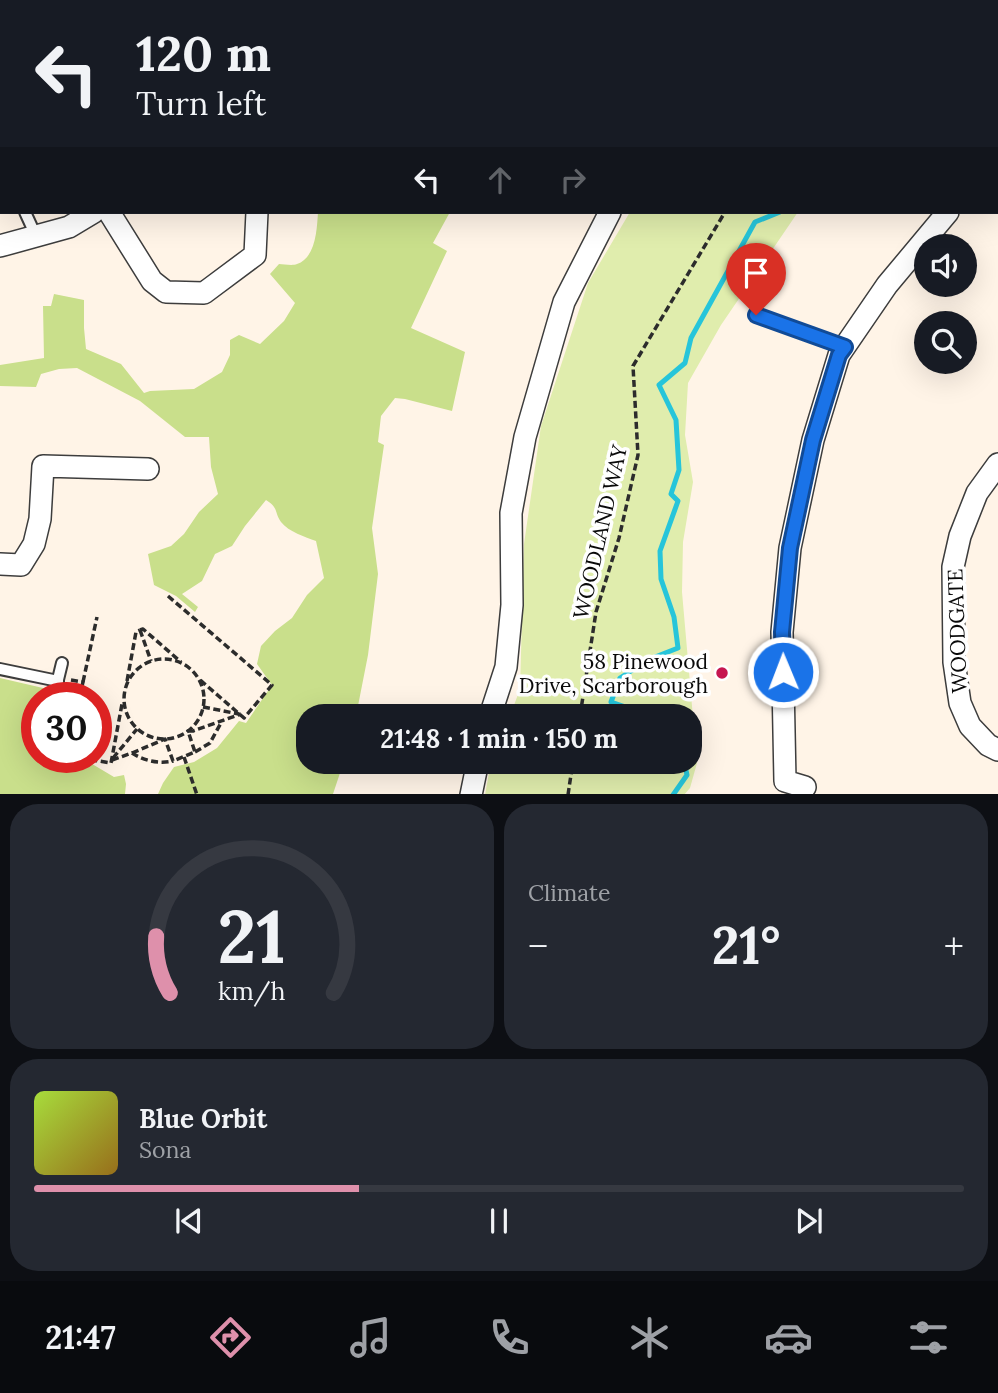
<!DOCTYPE html>
<html lang="en">
<head>
<meta charset="utf-8">
<style>
	:root { --surface:#171b24; --page:#242831; --text:#f1f3f6; --muted:#9ea1a6; --line:#363941; --accent:#de90ab }
	body { margin:0; font-family:Lora,serif; background:var(--page); color:var(--text); height:100vh; display:flex; flex-direction:column; font-size:26px; white-space:nowrap }
	* { box-sizing:border-box; margin:0 }
	p { font-size:23px; color:var(--muted) }
	.icon { flex:none; width:38px; height:38px; fill:none; stroke:currentColor; stroke-width:2; stroke-linecap:round; stroke-linejoin:round }
	.map { position:relative; height:794px; overflow:hidden }
	.details { display:flex; flex-direction:column; gap:10px; padding:10px; background:#0d0f14; flex:1 }
	.details>* { flex:none }
	.top-card { position:absolute; left:0px; top:0px; width:999px; height:214px; box-shadow:0 7px 28px #0002; background:#171b24; color:var(--text); overflow:hidden }
	.tools { position:absolute; left:914px; top:234px; display:grid; gap:14px }
	.tools a { display:grid; place-items:center; width:63px; height:63px; border-radius:50%; background:var(--surface); box-shadow:0 7px 28px #0002; font-size:35px }
	.speed { position:absolute; left:21px; top:682px; display:flex; gap:14px; font-size:35px; font-weight:700; text-align:center }
	.speed>* { display:grid; place-content:center; width:91px; height:91px; border-radius:50%; background:var(--surface); box-shadow:0 7px 28px #0002; line-height:1 }
	.speed .limit { border:10px solid #d22; background:#fff; color:#111 }
	.pin { position:absolute; display:grid; place-items:center; width:60px; height:60px; color:#fff; margin:-72px -30px; border-radius:50% 50% 50% 0; rotate:-45deg; box-shadow:0 0 7px #0007 }
	.pin .icon { rotate:45deg }
	.me { position:absolute; width:77px; margin:-38px; rotate:359deg; stroke-linejoin:round; filter:drop-shadow(0 0 5px #0008) }
	.turn { display:flex; align-items:center; gap:24px; height:147px; padding:0 21px; font-size:32px }
	.turn .icon { width:91px; height:91px; stroke-width:2.5 }
	.turn b { display:block; font-size:49px; line-height:60px }
	.lanes { display:flex; align-items:center; height:66px; padding:0 21px; background:#0003; justify-content:center; gap:35px; direction:ltr }
	.lanes .off { opacity:.35 }
	.big { font-size:52px; font-weight:800; line-height:1.1 }
	.details .widget { flex:1; display:flex; flex-direction:column; justify-content:center; gap:10px; min-width:0; padding:0 24px; border-radius:28px; background:var(--page) }
	.details .dial { align-items:center; gap:0 }
	.dial svg { height:182px; overflow:visible; fill:none; stroke:var(--line); stroke-width:7; stroke-linecap:round; text-anchor:middle }
	.dial text { fill:var(--text); stroke:none }
	.song { display:flex; align-items:center; gap:21px }
	.cover { width:84px; height:84px; border-radius:10px; background:linear-gradient(135deg,hsl(80 70% 55%),hsl(40 70% 35%)) }
	.played { height:7px; border-radius:4px; background:linear-gradient(90deg,var(--accent) 35%,var(--line) 35%) }
	.keys { display:flex; justify-content:space-around; direction:ltr }
	.heat { display:flex; justify-content:space-between; align-items:center; font-size:38px; direction:ltr }
	.details .tiles { flex:1; display:grid; gap:10px; grid-template-columns:1fr 1fr }
	.widget:last-child { grid-column:span 2 }
	.trip { position:absolute; left:296px; top:704px; width:406px; height:70px; border-radius:28px; background:var(--surface); box-shadow:0 7px 28px #0002; font-weight:800; line-height:70px; text-align:center }
	.tab-bar { display:flex; height:112px; justify-content:space-around; align-items:center; background:#090b0e; color:var(--muted) }
	.tab-bar .icon { width:49px; height:49px }
	.tab-bar .current { color:var(--accent) }
	.tab-bar b { font-size:32px; color:var(--text) }
	.map>svg:first-child { display:block }
</style>
</head>
<body>
<div class="map">
<svg width="998" height="795" viewBox="0 0 998 795">
	<rect width="100%" height="100%" fill="#fff4e7"/>
	<!-- green -->
	<g fill="#e0edad">
		<polygon points="797,0 998,0 998,49 998,2 795,2"/>
		<polygon points="630,212 798,212 721,325 688,383 685,435 693,482 683,542 682,592 697,763 690,788 684,795 485,795 489,773 493,761 690,761 690,716 510,716 520,689 524,544 541,426 588,283"/>
	</g>
	<!-- forest -->
	<g fill="#c9df8b">
		<polygon points="382,0 634,0 632,2 380,2"/>
		<path d="M318,212H450L433,243L447,251L411,328L465,352L452,411L405,399L395,398L381,416L378,442L384,445L372,528L378,574L368,655L356,716H308V761H344L333,794H158L163,783L174,767L194,762L217,748L239,721L246,723L272,685L257,664L261,646L275,631L292,618L307,595L324,578L316,541C305,537 289,532 281,522C274,512 279,508 266,500L245,526L232,546L215,554L202,581L182,594L198,607L195,612L176,596L154,585L148,554L171,546L184,534L199,512L218,494L211,467L209,437H185L140,401L77,368L59,369L41,374L36,387L0,386V365L44,358L43,306H51L54,294L84,300V328L86,349L121,364L144,393L150,391L194,389L222,372L230,355V340L239,335L260,344L284,321L295,303L270,274L279,264C284,264 292,266 297,264C316,258 317,228 318,212Z"/>
		<polygon points="0,678 43,688 53,698 37,698 37,758 82,758 114,777 124,775 126,784 125,794 0,795"/>
	</g>
	<g fill="none" stroke-linecap="round" stroke-linejoin="round">
		<!-- stream -->
		<g stroke="#26c5da" stroke-width="5">
			<polyline points="652,716 611,702 620,678 650,659 678,648 674,617 661,579 660,551 678,501 671,494 679,470 676,420 659,385 685,363 691,338 755,222 780,212"/>
			<polyline points="673,795 687,775 684,761"/>
		</g>
		<defs>
			<g id="lane">
				<polyline points="25,212 36,236"/>
				<polyline points="756,315 844,347"/>
				<polyline points="0,669 58,681"/>
				<polyline points="54,696 62,663"/>
			</g>
			<g id="street">
				<polyline points="294,2 295,0"/>
				<polyline points="776,2 778,0"/>
				<polyline points="109,212 152,281 166,292 204,293 255,255 257,212"/>
				<polyline points="0,246 69,227 94,212"/>
				<polyline points="998,464 977,493 960,536 953,567 954,662 960,703 970,726 988,745 998,750"/>
				<polyline points="0,564 21,565 34,544 40,519 43,466 148,469"/>
				<polyline points="490,716 506,667 512,605 511,513 525,437 564,302 610,212"/>
				<polyline points="805,787 785,781 782,632 790,548 813,440 839,355 887,285 948,212"/>
				<polyline points="471,795 478,761"/>
			</g>
		</defs>
		<!-- lane casing -->
		<use href="#lane" stroke="#3d3d3d" stroke-width="14"/>
		<!-- street casing -->
		<use href="#street" stroke="#3d3d3d" stroke-width="24"/>
		<!-- path -->
		<g stroke="#2c2c2c" stroke-width="3.5" stroke-dasharray="7 3.5" stroke-linecap="butt">
			<polyline points="65,0 66,2"/>
			<polyline points="898,2 900,0"/>
			<polyline points="998,126 998,127"/>
			<polyline points="0,156 2,159"/>
			<polyline points="168,596 272,685 244,718 199,679"/>
			<polyline points="140,630 143,629 181,662"/>
			<polyline points="140,630 151,661"/>
			<circle cx="164" cy="699" r="40"/>
			<polyline points="71,680 83,682 79,698"/>
			<polyline points="127,681 136,632 140,630"/>
			<polyline points="83,682 97,617"/>
			<polyline points="203,707 239,714"/>
			<polyline points="580,716 596,612 619,538 638,455 633,366 725,212"/>
			<polyline points="195,752 210,743 222,721"/>
			<polyline points="132,753 165,739 173,761 195,752 188,731 193,731 241,714"/>
			<polyline points="184,757 197,795"/>
			<polyline points="80,758 111,763 122,704"/>
			<polyline points="113,758 137,729"/>
			<path d="M112,760L132,753C144,761 159,764 173,761"/>
			<polyline points="568,795 573,761"/>
		</g>
		<!-- lane -->
		<use href="#lane" stroke="#fff" stroke-width="10"/>
		<!-- street -->
		<use href="#street" stroke="#fff" stroke-width="21"/>
	</g>
	<g fill="none" stroke-linecap="round" stroke-linejoin="round">
		<defs>
			<polyline id="route" points="756,315 845,347 839,355 813,440 790,548 782,632 783,672"/>
		</defs>
		<!-- route casing -->
		<use href="#route" stroke="#114b97" stroke-width="18"/>
		<!-- route -->
		<use href="#route" stroke="#1a73e8" stroke-width="12"/>
	</g>
	<!-- markers -->
	<circle fill="#c61650" stroke="#fff" stroke-width="2.5" cx="722" cy="673" r="7"/>
	<g text-anchor="middle" dominant-baseline="central" stroke-width="7" stroke-linejoin="round" paint-order="stroke">
		<!-- street labels -->
		<g font-size="21" fill="#0a0a0a" stroke="#fff">
			<text transform="translate(600 532) rotate(-77)">WOODLAND WAY</text>
			<text transform="translate(957 631) rotate(-92)">WOODGATE</text>
		</g>
		<!-- poi labels -->
		<g font-size="21" fill="#0a0a0a" stroke="#fff" text-anchor="end">
			<text x="708" y="661">58 Pinewood<tspan x="708" dy="24">Drive, Scarborough</tspan></text>
		</g>
	</g>
</svg>
<div class="tools">
<a><svg class="icon" aria-label="sound" viewBox="0 0 24 24"><path d="M4 9h4l5-4v14l-5-4H4zM17 9q2 3 0 6"/></svg></a>
<a><svg class="icon" aria-label="search" viewBox="0 0 24 24"><circle cx="10" cy="10" r="6"/><path d="M15 15l6 6"/></svg></a>
</div>
<div class="speed"><div class="limit">30</div></div>
<div class="pin" style="left:756px;top:315px;background:#d93025"><svg class="icon" aria-label="arrive" viewBox="0 0 24 24"><path d="M6 21V4h12l-3 4 3 4H6"/></svg></div>
<svg class="me" style="left:783px;top:672px" viewBox="-20 -20 40 40"><circle r="17" fill="#1a73e8" stroke="#fff" stroke-width="3"/><path d="M0-11L8 9 0 5-8 9z" fill="#fff"/></svg>
<div class="trip">21:48 · 1 min · 150 m</div>
<div class="top-card">
<div class="turn"><svg class="icon" aria-label="left" viewBox="0 0 24 24"><path d="M17 20v-9H6M10 6l-5 5 5 5"/></svg><div><b>120 m</b>Turn left</div></div>
<div class="lanes"><svg class="icon" aria-label="left" viewBox="0 0 24 24"><path d="M17 20v-9H6M10 6l-5 5 5 5"/></svg><svg class="icon off" aria-label="ahead" viewBox="0 0 24 24"><path d="M12 20V5M6 11l6-6 6 6"/></svg><svg class="icon off" aria-label="right" viewBox="0 0 24 24"><path d="M7 20v-9h11M14 6l5 5-5 5"/></svg></div>
</div>
</div>
<section class="details">
<div class="tiles">
<div class="widget dial"><svg viewBox="0 0 100 80">
<path d="M14 69A42 42 0 1 1 86 69"/>
<path d="M14 69A42 42 0 0 1 8 44" stroke="#de90ab"/>
<text x="50" y="56" font-size="32" font-weight="700">21</text>
<text x="50" y="72" font-size="11">km/h</text>
</svg></div>
<div class="widget"><p>Climate</p>
<div class="heat"><a>−</a><b class="big">21°</b><a>+</a></div>
</div>
<div class="widget">
<div class="song"><i class="cover"></i><div><b>Blue Orbit</b><p>Sona</p></div></div>
<div class="played"></div>
<div class="keys"><svg class="icon" aria-label="previous" viewBox="0 0 24 24"><path d="M18 5L8 12l10 7zM5 5v14"/></svg><svg class="icon" aria-label="pause" viewBox="0 0 24 24"><path d="M8 5v14M16 5v14"/></svg><svg class="icon" aria-label="next" viewBox="0 0 24 24"><path d="M6 5l10 7-10 7zM19 5v14"/></svg></div>
</div>
</div>
</section>
<nav class="tab-bar">
<b>21:47</b>
<svg class="icon current" aria-label="directions" viewBox="0 0 24 24"><path d="M12 3l9 9-9 9-9-9zM9 14v-3h6M13 9l2 2-2 2"/></svg>
<svg class="icon" aria-label="music" viewBox="0 0 24 24"><path d="M9 18V5l10-2v13"/><circle cx="6" cy="18" r="3"/><circle cx="16" cy="16" r="3"/></svg>
<svg class="icon" aria-label="phone" viewBox="0 0 24 24"><path d="M5 4h4l2 5-3 2q2 4 5 5l2-3 5 2v4C11 20 4 13 5 4z"/></svg>
<svg class="icon" aria-label="climate" viewBox="0 0 24 24"><path d="M12 3v18M4 7l16 10M4 17L20 7"/></svg>
<svg class="icon" aria-label="car" viewBox="0 0 24 24"><path d="M5 17H2v-5l4-1 3-4h7l3 4 3 1v5h-3M9 17h6M6 11h13"/><circle cx="7" cy="17" r="2"/><circle cx="17" cy="17" r="2"/></svg>
<svg class="icon" aria-label="filters" viewBox="0 0 24 24"><path d="M4 7h16M4 17h16"/><circle cx="9" cy="7" r="2"/><circle cx="15" cy="17" r="2"/></svg>
</nav>
</body>
</html>
